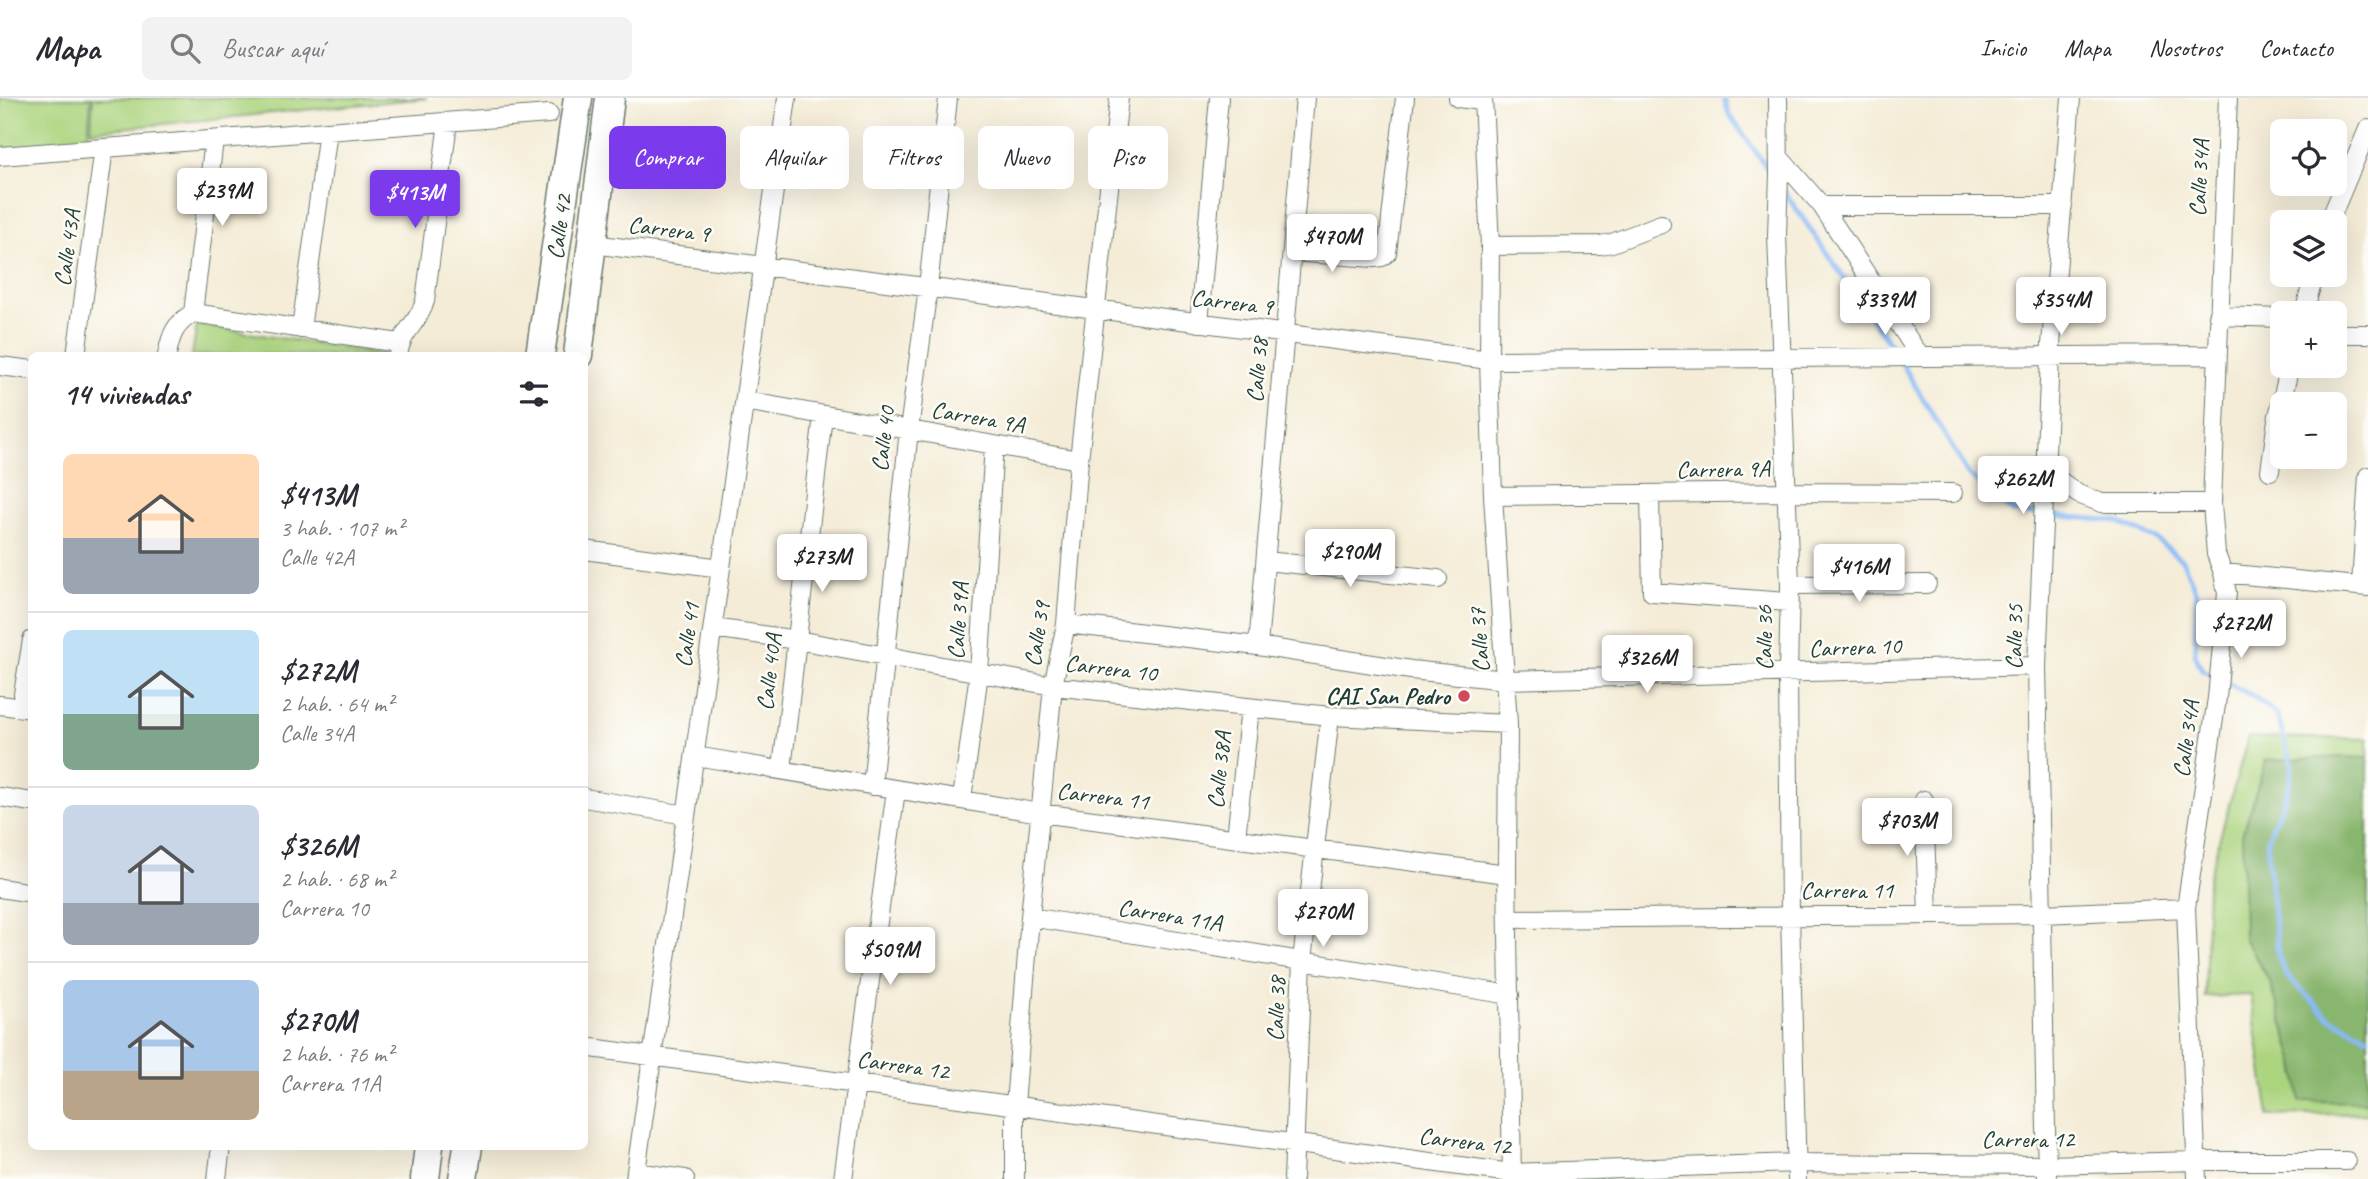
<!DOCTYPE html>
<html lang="es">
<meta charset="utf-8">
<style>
:root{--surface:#fff;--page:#f2f2f3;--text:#2b2b33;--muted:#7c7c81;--line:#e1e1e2;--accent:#7c3aed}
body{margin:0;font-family:Caveat,sans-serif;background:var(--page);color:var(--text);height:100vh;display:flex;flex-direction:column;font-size:26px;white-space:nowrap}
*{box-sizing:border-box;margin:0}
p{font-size:23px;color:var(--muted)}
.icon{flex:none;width:38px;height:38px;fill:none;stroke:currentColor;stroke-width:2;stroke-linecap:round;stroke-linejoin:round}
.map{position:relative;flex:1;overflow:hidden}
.drawer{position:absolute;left:28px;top:254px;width:560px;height:798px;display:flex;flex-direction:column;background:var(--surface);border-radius:10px;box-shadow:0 7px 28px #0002}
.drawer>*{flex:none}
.banner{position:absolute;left:609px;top:28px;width:665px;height:63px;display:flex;gap:14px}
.tools{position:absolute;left:2270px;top:21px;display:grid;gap:14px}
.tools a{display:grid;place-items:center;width:77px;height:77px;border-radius:10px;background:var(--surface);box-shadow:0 7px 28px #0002;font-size:35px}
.price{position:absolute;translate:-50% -60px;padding:0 16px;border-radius:7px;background:#fff;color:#222;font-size:23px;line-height:46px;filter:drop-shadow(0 2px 4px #0008)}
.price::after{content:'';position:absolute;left:50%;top:42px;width:21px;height:16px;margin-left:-10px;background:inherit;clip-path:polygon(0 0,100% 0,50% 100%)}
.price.selected{background:var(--accent);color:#fff}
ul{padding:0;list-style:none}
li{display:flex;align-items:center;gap:21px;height:175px;padding:0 35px}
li+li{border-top:2px solid var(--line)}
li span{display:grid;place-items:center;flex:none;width:196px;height:140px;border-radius:10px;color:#555}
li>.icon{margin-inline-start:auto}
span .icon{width:84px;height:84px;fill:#fffc;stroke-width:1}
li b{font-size:30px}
h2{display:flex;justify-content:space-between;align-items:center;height:84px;padding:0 35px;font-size:30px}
.pill{padding:0 24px;border-radius:10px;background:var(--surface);box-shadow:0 7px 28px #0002;font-size:24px;line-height:63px}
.pill.selected{background:var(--accent);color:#fff}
header{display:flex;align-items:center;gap:42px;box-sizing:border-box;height:98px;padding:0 35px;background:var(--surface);border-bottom:2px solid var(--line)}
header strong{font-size:33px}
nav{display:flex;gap:38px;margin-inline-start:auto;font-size:24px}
.search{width:490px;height:63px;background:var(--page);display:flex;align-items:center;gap:18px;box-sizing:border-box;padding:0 24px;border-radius:10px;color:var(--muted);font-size:26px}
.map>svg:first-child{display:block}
.green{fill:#acd47f;stroke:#66885a;stroke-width:2}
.forest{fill:#89b66e;stroke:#547a51;stroke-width:2}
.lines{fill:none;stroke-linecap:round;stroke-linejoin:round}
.stream{stroke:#88baf5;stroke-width:5}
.street-casing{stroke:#6a7a6d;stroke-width:20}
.primary-casing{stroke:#6a7a6d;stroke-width:31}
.street{stroke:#fff;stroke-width:18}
.primary{stroke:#fff;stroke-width:28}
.poi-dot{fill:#d1495b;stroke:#fdfcf7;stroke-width:2.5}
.labels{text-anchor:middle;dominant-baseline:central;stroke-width:5;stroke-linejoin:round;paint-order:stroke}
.street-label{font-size:24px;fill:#1f3d34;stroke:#fdfcf7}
.poi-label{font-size:24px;font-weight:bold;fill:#1f3d34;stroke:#fdfcf7;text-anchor:end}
</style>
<header>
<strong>Mapa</strong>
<div class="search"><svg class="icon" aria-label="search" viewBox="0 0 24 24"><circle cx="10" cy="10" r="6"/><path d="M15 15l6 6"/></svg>Buscar aquí</div>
<nav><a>Inicio</a><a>Mapa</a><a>Nosotros</a><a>Contacto</a></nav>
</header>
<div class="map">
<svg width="2368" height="1081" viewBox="0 0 2368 1081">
<rect width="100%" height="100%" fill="#fdfcf7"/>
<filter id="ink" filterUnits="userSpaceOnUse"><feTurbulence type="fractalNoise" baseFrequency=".0143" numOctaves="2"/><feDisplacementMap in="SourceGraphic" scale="14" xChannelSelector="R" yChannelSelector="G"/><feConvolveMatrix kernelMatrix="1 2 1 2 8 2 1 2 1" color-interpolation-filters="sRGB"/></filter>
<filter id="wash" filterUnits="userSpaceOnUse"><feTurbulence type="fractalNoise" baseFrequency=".00686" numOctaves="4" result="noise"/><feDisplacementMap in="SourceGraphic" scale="28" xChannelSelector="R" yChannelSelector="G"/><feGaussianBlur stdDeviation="1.57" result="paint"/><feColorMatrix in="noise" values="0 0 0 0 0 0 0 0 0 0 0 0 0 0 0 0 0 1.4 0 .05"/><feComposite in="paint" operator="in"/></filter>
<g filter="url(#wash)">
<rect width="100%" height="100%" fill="#f4ecd7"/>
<path class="green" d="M 0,0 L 91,0 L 87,51 L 0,58 Z
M 93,0 L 427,0 L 91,33 Z
M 197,227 L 389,257 L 192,257 Z
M 2248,639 L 2368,641 L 2368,1015 L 2269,1018 L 2251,897 L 2205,899 L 2208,782 Z"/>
<path class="forest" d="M 2346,659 L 2368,660 L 2368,1004 L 2300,1003 L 2295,965 L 2270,884 L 2244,840 L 2242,737 L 2266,662 Z"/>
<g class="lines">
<path class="stream" d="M 1724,0 L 1729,16 L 1774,80
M 1784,93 L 1896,255
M 1901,264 L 1968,376 L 2013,414 L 2116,423 L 2156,441 L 2183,463 L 2197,497 L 2195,556 L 2202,572 L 2253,598 L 2277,617 L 2292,667 L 2289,689 L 2267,743 L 2278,857 L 2286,877 L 2330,920 L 2368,939"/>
</g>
</g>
<g filter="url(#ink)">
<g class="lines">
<g class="street-casing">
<path id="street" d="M 1458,0 L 1483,3
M 1483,0 L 1490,148 L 1489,262 L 1493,398 L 1508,626 L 1507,776 L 1512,1081
M 1778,0 L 1779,76 L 1777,137 L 1790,487 L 1788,576 L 1790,817 L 1797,1081
M 0,58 L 549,16
M 1779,59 L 1822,108 L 1919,257
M 1822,108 L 2063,108
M 2329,124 L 2368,31
M 593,146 L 1489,262 L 2217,257
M 1490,148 L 1600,147 L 1612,145 L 1661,126
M 1292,154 L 1374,160 L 1382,159 L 1387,155 L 1405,0
M 193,215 L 399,245
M 193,215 L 214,42
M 2304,215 L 2314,177
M 2218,218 L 2282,220
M 1199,225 L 1219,0
M 301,231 L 328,33
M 2334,236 L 2368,236
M 76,257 L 104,50
M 167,257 C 171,236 175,226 193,215
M 398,257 C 401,233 419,225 425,203 L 448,24
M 0,268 L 32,272
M 745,303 L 1079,362
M 2044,371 L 2078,396 L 2102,405 L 2212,405
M 2270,373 L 2277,322 L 2290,268
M 1650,397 L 1652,494 L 1788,504
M 1493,398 L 1786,394 L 1953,395
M 584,452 L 721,470
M 1266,463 L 1438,481
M 2223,475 L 2368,489
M 1790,487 L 1927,486
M 2361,487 L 2368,378
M 1066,526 L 1258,548 L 1411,572 L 1506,582 L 2037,568
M 713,530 L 797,542 L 1053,588 L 1330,618 L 1508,626
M 1258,548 L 1305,0
M 23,596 L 32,542
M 0,607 L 32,611
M 695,658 L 1040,715 L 1507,776
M 782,671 L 823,317
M 872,688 L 909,332 L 928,190 L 948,0
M 0,699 L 32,704
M 584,700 L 686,717
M 962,701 L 979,575 L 994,347
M 1924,702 L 1928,817
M 1236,740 L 1250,610
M 0,790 L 32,795
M 1030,819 L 1510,897
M 1508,821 L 2042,816 L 2186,810
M 584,949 L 1511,1075 L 1797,1065 L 2046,1067 L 2196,1063 L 2347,1063
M 636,1074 L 685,1081
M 217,1081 L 221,1048
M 635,1081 L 787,0
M 843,1081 L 896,692
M 1015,1081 L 1015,1007 L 1030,819 L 1053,588 L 1066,526 L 1079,362 L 1119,0
M 1293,1081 L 1302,863 L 1330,618
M 2047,1081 L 2037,568 L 2050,259 L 2071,0
M 2197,1081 L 2186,810 L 2217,600 L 2227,495 L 2223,475 L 2216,456 L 2212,405 L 2228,0"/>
</g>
<g class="primary-casing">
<path id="primary" d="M 540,257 L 578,0
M 578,257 L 610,0
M 425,1081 L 429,1048
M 463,1081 L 468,1048"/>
</g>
<use href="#street" class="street"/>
<use href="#primary" class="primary"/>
</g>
</g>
<circle class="poi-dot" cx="1464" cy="598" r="7"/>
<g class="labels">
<g class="street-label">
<text transform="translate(2199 80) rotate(-87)">Calle 34A</text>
<text transform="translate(559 129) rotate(-82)">Calle 42</text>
<text transform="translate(669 131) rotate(7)">Carrera 9</text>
<text transform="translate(67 150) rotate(-82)">Calle 43A</text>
<text transform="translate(1232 204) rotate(7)">Carrera 9</text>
<text transform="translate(1257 272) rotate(-85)">Calle 38</text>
<text transform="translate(978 319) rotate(10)">Carrera 9A</text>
<text transform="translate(883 341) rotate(-83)">Calle 40</text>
<text transform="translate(1723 371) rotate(-1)">Carrera 9A</text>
<text transform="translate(958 523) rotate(-86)">Calle 39A</text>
<text transform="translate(1037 536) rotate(-81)">Calle 39</text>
<text transform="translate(687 537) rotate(-82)">Calle 41</text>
<text transform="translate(2014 539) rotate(-89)">Calle 35</text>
<text transform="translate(1764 540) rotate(-90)">Calle 36</text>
<text transform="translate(1479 542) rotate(-94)">Calle 37</text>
<text transform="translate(1855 549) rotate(-2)">Carrera 10</text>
<text transform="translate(1111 570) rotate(7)">Carrera 10</text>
<text transform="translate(769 574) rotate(-83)">Calle 40A</text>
<text transform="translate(2186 641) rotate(-82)">Calle 34A</text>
<text transform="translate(1219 672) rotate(-84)">Calle 38A</text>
<text transform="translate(1103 698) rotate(7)">Carrera 11</text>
<text x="1847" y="792">Carrera 11</text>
<text transform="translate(1170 817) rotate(9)">Carrera 11A</text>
<text transform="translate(1276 911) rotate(-88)">Calle 38</text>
<text transform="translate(903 967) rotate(8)">Carrera 12</text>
<text x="2028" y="1041">Carrera 12</text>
<text transform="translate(1465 1043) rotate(7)">Carrera 12</text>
</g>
<g class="poi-label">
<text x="1450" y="598">CAI San Pedro</text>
</g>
</g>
</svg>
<div class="tools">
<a><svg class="icon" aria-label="locate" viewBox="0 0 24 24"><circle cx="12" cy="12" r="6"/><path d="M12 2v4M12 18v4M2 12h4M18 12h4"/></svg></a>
<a><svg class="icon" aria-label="layers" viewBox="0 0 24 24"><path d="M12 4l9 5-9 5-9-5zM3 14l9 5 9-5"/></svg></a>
<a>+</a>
<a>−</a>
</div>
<b class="price" style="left:222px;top:130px">$239M</b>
<b class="price selected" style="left:415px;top:132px">$413M</b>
<b class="price" style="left:1332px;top:176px">$470M</b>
<b class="price" style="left:1885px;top:239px">$339M</b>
<b class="price" style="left:2061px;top:239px">$354M</b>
<b class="price" style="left:2023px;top:418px">$262M</b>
<b class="price" style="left:1350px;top:491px">$290M</b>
<b class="price" style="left:822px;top:496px">$273M</b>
<b class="price" style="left:1859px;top:506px">$416M</b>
<b class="price" style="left:2241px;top:562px">$272M</b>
<b class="price" style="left:1647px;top:597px">$326M</b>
<b class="price" style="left:1907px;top:760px">$703M</b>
<b class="price" style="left:1323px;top:851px">$270M</b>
<b class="price" style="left:890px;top:889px">$509M</b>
<div class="banner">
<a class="pill selected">Comprar</a>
<a class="pill">Alquilar</a>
<a class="pill">Filtros</a>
<a class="pill">Nuevo</a>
<a class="pill">Piso</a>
</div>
<section class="drawer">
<h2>14 viviendas<svg class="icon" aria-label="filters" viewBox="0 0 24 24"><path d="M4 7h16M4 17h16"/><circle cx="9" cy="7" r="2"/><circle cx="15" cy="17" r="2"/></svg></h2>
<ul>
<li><span style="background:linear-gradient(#ffd9b3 60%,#9aa5b1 0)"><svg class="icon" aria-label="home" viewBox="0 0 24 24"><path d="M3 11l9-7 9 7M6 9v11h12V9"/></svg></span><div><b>$413M</b><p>3 hab. · 107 m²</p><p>Calle 42A</p></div></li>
<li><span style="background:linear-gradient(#bfe0f5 60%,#7fa58c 0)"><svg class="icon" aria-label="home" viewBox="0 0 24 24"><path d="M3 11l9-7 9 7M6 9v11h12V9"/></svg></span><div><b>$272M</b><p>2 hab. · 64 m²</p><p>Calle 34A</p></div></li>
<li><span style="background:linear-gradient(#c9d6e8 70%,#9aa5b1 0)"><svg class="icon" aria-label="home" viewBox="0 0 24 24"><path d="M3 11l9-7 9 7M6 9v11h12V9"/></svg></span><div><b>$326M</b><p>2 hab. · 68 m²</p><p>Carrera 10</p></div></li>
<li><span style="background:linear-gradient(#a9c7e8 65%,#b9a48a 0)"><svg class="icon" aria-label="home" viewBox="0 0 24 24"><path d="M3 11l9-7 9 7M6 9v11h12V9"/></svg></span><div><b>$270M</b><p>2 hab. · 76 m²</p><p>Carrera 11A</p></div></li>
</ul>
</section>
</div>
